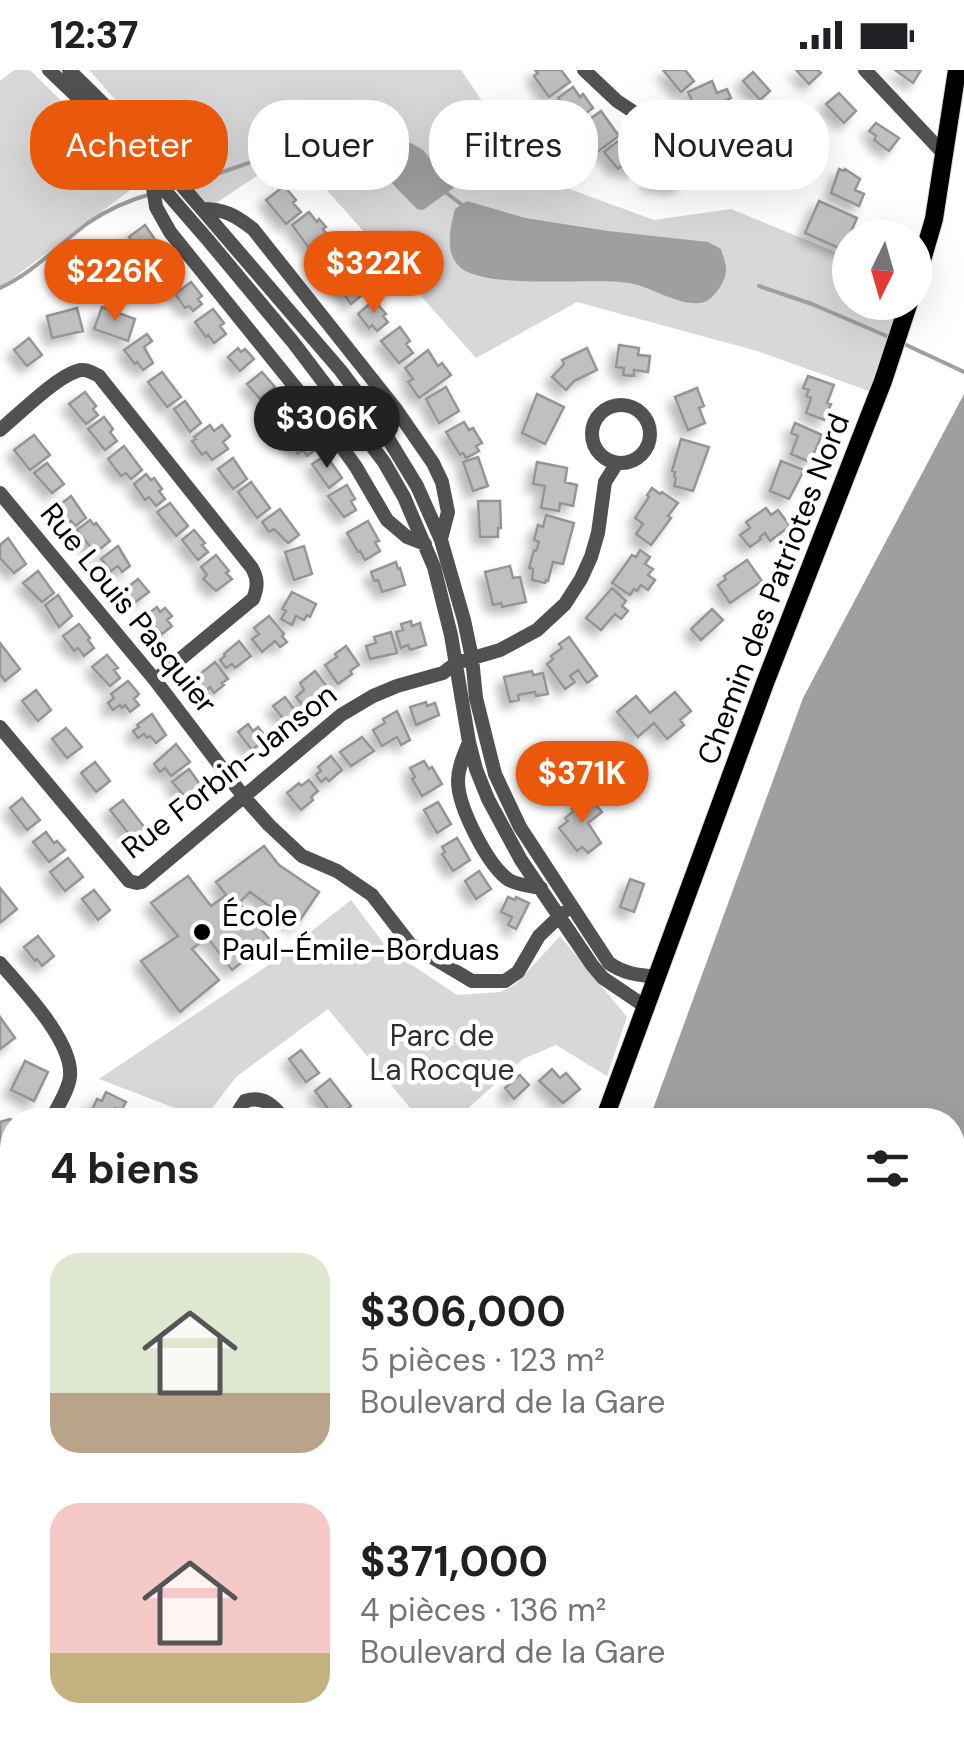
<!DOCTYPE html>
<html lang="fr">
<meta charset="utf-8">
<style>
:root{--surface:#fff;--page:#f6f6f6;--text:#202124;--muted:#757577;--accent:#ea580c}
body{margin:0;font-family:"DM Sans",sans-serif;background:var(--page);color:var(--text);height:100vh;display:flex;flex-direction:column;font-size:38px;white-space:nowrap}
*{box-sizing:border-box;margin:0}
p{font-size:32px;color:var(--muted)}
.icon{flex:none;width:55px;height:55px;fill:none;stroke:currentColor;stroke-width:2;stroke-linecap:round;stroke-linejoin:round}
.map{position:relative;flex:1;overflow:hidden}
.drawer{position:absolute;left:0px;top:1038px;width:965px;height:642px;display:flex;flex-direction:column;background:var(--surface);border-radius:40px 40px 0 0;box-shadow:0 10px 40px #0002}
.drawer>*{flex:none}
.top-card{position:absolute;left:30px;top:30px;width:905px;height:90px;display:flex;gap:20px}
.needle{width:65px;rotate:185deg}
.buttons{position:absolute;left:832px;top:150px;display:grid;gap:20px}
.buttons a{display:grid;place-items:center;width:100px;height:100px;border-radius:50%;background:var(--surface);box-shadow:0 10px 40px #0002;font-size:50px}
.price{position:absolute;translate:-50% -85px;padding:0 22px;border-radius:35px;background:var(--accent);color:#fff;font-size:32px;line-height:65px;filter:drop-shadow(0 2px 5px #0008)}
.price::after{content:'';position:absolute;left:50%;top:60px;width:30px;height:22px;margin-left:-15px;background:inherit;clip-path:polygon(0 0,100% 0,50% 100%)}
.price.selected{background:#222;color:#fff}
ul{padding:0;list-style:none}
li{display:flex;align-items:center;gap:30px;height:250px;padding:0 50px}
li span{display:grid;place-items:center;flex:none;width:280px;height:200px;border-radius:30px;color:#555}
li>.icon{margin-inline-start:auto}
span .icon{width:120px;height:120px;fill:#fffc;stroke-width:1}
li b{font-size:42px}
h2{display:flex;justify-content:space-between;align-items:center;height:120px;padding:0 50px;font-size:42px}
.chip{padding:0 35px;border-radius:40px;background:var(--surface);box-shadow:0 10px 40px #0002;font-size:35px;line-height:90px}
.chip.selected{background:var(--accent);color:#fff}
.status{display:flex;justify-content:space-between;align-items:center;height:70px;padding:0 50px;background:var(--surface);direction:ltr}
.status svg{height:28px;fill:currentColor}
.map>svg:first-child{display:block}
.green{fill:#d8d8d8}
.water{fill:#9f9f9f}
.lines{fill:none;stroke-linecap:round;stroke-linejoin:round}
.stream{stroke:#9f9f9f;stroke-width:4}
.building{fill:#c0c0c0;stroke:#959595;stroke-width:2.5;filter:url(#shadow)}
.major-casing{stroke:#dbdbdb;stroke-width:20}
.minor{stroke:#515151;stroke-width:14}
.major{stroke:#000;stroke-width:18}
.poi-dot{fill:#000;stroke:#fff;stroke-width:4}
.labels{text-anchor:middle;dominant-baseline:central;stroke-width:9;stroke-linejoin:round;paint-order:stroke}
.street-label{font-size:30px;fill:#000;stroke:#fff}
.poi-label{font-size:30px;fill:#000;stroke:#fff;text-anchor:start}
.park-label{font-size:30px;fill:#2f2f2f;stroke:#fff}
</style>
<div class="status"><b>12:37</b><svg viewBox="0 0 49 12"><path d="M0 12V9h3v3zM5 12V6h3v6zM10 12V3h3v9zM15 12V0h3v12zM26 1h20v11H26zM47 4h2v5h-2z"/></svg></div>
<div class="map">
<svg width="964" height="1678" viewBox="0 0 964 1678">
<defs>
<filter id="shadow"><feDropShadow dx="-7" dy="7" stdDeviation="5" flood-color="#0004"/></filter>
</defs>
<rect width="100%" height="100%" fill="#fff"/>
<path class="green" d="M 14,0 L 30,0 L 123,92 L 133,105 L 133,118 L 0,218 L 0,11 Z
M 89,0 L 461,0 L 526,96 L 564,117 L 654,150 L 731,139 L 850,188 L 850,232 L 902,233 L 872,322 L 757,281 L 577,232 L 476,288 L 293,82 L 210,137 Z
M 351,830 L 388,879 L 457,925 L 500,922 L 516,914 L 560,866 L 627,947 L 607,1006 L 556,975 L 523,989 L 455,1050 L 420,1050 L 328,939 L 236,1007 L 204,1049 L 99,1009 L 270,894 Z"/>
<path class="water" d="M 411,73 L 423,80 L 455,117 L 423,140 L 417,139 C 405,125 368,98 388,81 C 395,74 402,74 411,73 Z
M 467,131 L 525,148 L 608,161 L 708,172 L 721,179 C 723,186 727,195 726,202 C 725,212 714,229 704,232 C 684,239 650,216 629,213 C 590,207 489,220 461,198 C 444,184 450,158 455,139 Z
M 964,324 L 964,1678 L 444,1678 L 446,1668 L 952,1668 L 952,1050 L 649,1050 L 803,628 Z"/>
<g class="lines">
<path class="stream" d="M 185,115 L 263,88 L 288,68 L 393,75 L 397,79
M 445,122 L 465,137
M 759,216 L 812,234 L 889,267
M 0,218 C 33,203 58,175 88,153 C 107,140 129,130 151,124
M 902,273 L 964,302"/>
</g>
<path class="building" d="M 535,0 L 561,0 L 570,12 L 549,27 L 534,6 L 538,3 Z
M 663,0 L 685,0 L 694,11 L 681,22 Z
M 796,0 L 818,0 L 821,3 L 809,14 Z
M 895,0 L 921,0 L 913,13 Z
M 753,2 L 770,21 L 760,30 L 743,11 Z
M 712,11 L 717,23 L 727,19 L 731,28 L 722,32 L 725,39 L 701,50 L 688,22 Z
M 573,17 L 580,27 L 583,24 L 593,38 L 575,51 L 558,28 Z
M 839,23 L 856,41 L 844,53 L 826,34 Z
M 601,41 L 619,66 L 597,82 L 591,75 L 587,78 L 577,64 L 581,61 L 579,57 Z
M 876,53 L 899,68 L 889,81 L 874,70 L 876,66 L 869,61 Z
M 712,59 L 729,72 L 712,95 L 695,82 Z
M 623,67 L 637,84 L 634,86 L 641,94 L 631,102 L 624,94 L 618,99 L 604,82 Z
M 658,92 L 680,94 L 679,104 L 684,105 L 684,112 L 679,112 L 678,116 L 649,113 L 650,99 L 657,100 Z
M 839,99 L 844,101 L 845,99 L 860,109 L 855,120 L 864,124 L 859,136 L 831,123 Z
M 284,116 L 296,130 L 293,133 L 301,142 L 286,154 L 266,130 Z
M 819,131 L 857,148 L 851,162 L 864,168 L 850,168 L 850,183 L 805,163 Z
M 309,142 L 317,152 L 319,149 L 326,157 L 323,159 L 327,164 L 309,178 L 292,155 Z
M 145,155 L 156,171 L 153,173 L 157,178 L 148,184 L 145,179 L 141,182 L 129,167 Z
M 326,174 L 331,180 L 335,177 L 340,183 L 337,186 L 339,190 L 336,193 L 343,201 L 334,208 L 328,200 L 324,203 L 310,187 Z
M 169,184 L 180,199 L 177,201 L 181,207 L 173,213 L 169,207 L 166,209 L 155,195 Z
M 348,201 L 360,215 L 356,218 L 362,225 L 351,234 L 335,212 Z
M 191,212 L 202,226 L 198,229 L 202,234 L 193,241 L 189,236 L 185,238 L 175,224 Z
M 374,230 L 386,244 L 383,246 L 388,252 L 377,261 L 372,255 L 369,258 L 358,244 Z
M 102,237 L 135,249 L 128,271 L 94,259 Z
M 77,238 L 83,261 L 52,268 L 47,246 Z
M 213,239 L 224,253 L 220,256 L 226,264 L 214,273 L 208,265 L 206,267 L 195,252 Z
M 400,257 L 410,271 L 406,274 L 413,283 L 399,293 L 381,271 Z
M 147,264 L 152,271 L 144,277 L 153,293 L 143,300 L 137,292 L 135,294 L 124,280 Z
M 29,268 L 42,285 L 27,296 L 14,280 Z
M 619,275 L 639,278 L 638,285 L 650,286 L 648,302 L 634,300 L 634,306 L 623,305 L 624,298 L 616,297 Z
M 238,278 L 241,282 L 245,279 L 254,289 L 240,301 L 228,287 Z
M 587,278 L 597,300 L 574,311 L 566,320 L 552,307 L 564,294 L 562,290 Z
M 428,280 L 438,296 L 442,293 L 451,305 L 419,328 L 408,312 L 413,309 L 405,298 Z
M 162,302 L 181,327 L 167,337 L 148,312 Z
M 262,302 L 275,317 L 260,329 L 247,314 Z
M 808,306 L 834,315 L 827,333 L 831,334 L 824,350 L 806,343 L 811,328 L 806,326 L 809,320 L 803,318 Z
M 446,317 L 459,341 L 439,353 L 426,329 Z
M 697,318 L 704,336 L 699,338 L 705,353 L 688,360 L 675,327 Z
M 85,322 L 96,336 L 93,339 L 98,345 L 86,354 L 69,334 Z
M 279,323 L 297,346 L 286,356 L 266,335 Z
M 537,324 L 564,337 L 545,374 L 522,363 Z
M 185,331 L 201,353 L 190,362 L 174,339 Z
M 104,347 L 113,359 L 110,362 L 117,371 L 105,380 L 88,359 Z
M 303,350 L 321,376 L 307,386 L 303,380 L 298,384 L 284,364 Z
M 464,352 L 469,360 L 473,358 L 482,373 L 476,376 L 479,381 L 466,388 L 463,383 L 460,385 L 446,362 Z
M 795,353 L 822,365 L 810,392 L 791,384 L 798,366 L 791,363 Z
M 210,355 L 214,361 L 222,355 L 230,366 L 223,372 L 228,379 L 212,390 L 206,382 L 202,385 L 192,371 L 196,369 L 194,367 Z
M 34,365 L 50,385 L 30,400 L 14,380 Z
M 681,369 L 709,377 L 693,421 L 674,416 L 676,408 L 674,407 L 675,402 L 672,401 Z
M 124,376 L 142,400 L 131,409 L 126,403 L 121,406 L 108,389 Z
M 326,385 L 342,408 L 329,418 L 312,394 Z
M 478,387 L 488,416 L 473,421 L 463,392 Z
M 233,388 L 247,409 L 233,419 L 218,399 Z
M 781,391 L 804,400 L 789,429 L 770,421 Z
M 537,392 L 567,398 L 565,412 L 577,415 L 573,436 L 560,433 L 559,441 L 541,438 L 545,416 L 533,414 Z
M 47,393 L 64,414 L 52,423 L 34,403 Z
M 146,404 L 151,410 L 154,408 L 162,419 L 159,421 L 165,429 L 156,436 L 149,427 L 145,430 L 134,414 Z
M 251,412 L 270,438 L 257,448 L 238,422 Z
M 347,415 L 355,429 L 351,431 L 356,440 L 344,447 L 328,426 Z
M 652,418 L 660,424 L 662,422 L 678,433 L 668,446 L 671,448 L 651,475 L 636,464 L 643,454 L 635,448 L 649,427 L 647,425 Z
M 71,426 L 86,448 L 75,456 L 71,451 L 68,452 L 57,437 Z
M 478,431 L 500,431 L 501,458 L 498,458 L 498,467 L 480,467 Z
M 170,433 L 188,456 L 176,466 L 157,442 Z
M 766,438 L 771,445 L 778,440 L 790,456 L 770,471 L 765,463 L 760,467 L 761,469 L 750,477 L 740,465 L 750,458 L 746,452 Z
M 280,439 L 299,465 L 288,473 L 274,459 L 269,462 L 262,452 Z
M 546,445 L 574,453 L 563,494 L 553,492 L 548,511 L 546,510 L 545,513 L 532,510 L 533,499 L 529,498 L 534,480 L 536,481 L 539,472 L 534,470 L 538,455 L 543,457 Z
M 90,450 L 94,455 L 96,453 L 110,471 L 95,483 L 77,460 Z
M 368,451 L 379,471 L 375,472 L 380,481 L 365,490 L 360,481 L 358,482 L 347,463 Z
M 194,460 L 205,473 L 202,475 L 208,482 L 198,490 L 182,470 Z
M 8,468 L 26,494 L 14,503 L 0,488 L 0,475 Z
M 118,476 L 130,496 L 122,502 L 118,496 L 111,501 L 101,489 Z
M 304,476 L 312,504 L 294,510 L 285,482 Z
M 640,480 L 650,487 L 645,494 L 653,499 L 648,505 L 655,510 L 648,520 L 641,515 L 637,521 L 634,519 L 630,525 L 612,513 L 632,485 L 636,487 Z
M 216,485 L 229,501 L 226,503 L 232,509 L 216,521 L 203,509 L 207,505 L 201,497 Z
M 747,490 L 762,511 L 730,533 L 718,515 L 726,509 L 724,506 Z
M 396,492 L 398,499 L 400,498 L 405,515 L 382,522 L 378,510 L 374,511 L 371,502 Z
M 510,496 L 513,508 L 520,507 L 526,532 L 502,537 L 501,533 L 493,535 L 485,502 Z
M 38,501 L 54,523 L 42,532 L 23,513 Z
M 138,509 L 149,522 L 134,533 L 124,520 Z
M 612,518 L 626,531 L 622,536 L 628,541 L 621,549 L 615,544 L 601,560 L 586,548 Z
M 292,522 L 316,534 L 310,547 L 307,545 L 304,550 L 296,546 L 292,555 L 281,549 L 286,541 L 282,539 Z
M 58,525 L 72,546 L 59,557 L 45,535 Z
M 157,537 L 160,542 L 165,538 L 172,546 L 167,550 L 172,556 L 162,564 L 145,546 Z
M 712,539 L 723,550 L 701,570 L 691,559 Z
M 269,546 L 284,564 L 282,566 L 287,572 L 280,577 L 275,571 L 262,582 L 252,569 L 259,564 L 254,558 Z
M 411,551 L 412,556 L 420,553 L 426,575 L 410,580 L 408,575 L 401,578 L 396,562 L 403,560 L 401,554 Z
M 79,554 L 90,568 L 88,570 L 94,578 L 84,586 L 78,578 L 74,581 L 63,566 Z
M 391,562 L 397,583 L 370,589 L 366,576 L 376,573 L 374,567 Z
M 569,567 L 597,606 L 587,613 L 578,600 L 570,606 L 575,612 L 565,619 L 547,594 L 553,589 L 551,586 L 562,578 L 559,574 Z
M 239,571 L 251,586 L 235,598 L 232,594 L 226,598 L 220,590 L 225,586 L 224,584 Z
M 0,573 L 20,599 L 5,611 L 0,604 Z
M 346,576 L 359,595 L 350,601 L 352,604 L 338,614 L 325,595 L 337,587 L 335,584 Z
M 107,585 L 118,598 L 114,600 L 120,608 L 110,616 L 92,597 Z
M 215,592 L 228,609 L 222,613 L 224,615 L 214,623 L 210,617 L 205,622 L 194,609 Z
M 315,601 L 328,618 L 306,639 L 296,627 L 304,620 L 300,613 Z
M 532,601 L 533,605 L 543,603 L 548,624 L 536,626 L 535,622 L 518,625 L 519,630 L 510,632 L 504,607 Z
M 128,611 L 139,624 L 134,629 L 139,635 L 130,642 L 125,635 L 122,638 L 120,635 L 113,640 L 108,633 L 114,628 L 111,624 Z
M 36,620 L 51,640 L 38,651 L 22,631 Z
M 675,622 L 691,641 L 680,650 L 684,655 L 667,669 L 654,653 L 638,667 L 617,642 L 636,626 L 650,643 Z
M 285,627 L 297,643 L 286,652 L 273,636 Z
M 426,632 L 427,636 L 435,633 L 439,645 L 416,655 L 410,637 Z
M 397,641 L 410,670 L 401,675 L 397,667 L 382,676 L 373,660 L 385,653 L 383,649 Z
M 152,644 L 166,665 L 156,673 L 150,666 L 147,668 L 144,664 L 138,668 L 133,661 L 139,657 L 137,655 Z
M 248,654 L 253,661 L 258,657 L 267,668 L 252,680 L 238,662 Z
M 66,658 L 82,677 L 67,688 L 52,669 Z
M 362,667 L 374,681 L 351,696 L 340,682 Z
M 176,674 L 190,692 L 171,706 L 165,698 L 160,702 L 154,694 Z
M 331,686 L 342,700 L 329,711 L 326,708 L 321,712 L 316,705 L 321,701 L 318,697 Z
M 424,691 L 429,699 L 432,697 L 442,714 L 422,726 L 412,709 L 415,707 L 410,698 Z
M 95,692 L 110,711 L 96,722 L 81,703 Z
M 189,699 L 204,720 L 189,731 L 172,712 Z
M 309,710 L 318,721 L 311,727 L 313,730 L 301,740 L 287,723 L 299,713 L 301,716 Z
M 589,726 L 602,742 L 588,753 L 601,773 L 588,783 L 582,777 L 577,781 L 559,758 L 568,751 L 565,748 L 574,741 L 572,739 Z
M 22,728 L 40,750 L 27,760 L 10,738 Z
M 123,730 L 145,758 L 132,768 L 110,740 Z
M 438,732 L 451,754 L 437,763 L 424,740 Z
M 46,762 L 54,773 L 57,771 L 65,780 L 49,792 L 33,772 Z
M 457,768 L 470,790 L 453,801 L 442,784 L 445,782 L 442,777 Z
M 264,776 L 279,795 L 319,822 L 296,856 L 250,822 L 239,833 L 270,870 L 232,900 L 207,867 L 192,879 L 219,910 L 180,942 L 141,891 L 178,866 L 151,833 L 188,806 L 211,836 L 226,825 L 216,812 Z
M 68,788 L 83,807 L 65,821 L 50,802 Z
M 479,801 L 491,819 L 476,829 L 465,811 Z
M 630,809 L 644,814 L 634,842 L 620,837 Z
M 0,818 L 17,839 L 1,852 L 0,850 Z
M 94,820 L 110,840 L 98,850 L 82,829 Z
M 508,827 L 515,830 L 516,827 L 529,833 L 516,859 L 508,855 L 512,847 L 501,842 Z
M 38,866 L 54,886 L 42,896 L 37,889 L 35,891 L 24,877 Z
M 0,947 L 15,968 L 0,979 Z
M 301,980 L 319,1003 L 306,1012 L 289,989 Z
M 25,991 L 48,1002 L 34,1031 L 11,1020 Z
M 552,999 L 560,1008 L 566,1003 L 580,1019 L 563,1033 L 539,1011 Z
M 520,1005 L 529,1015 L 514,1029 L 505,1018 Z
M 330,1009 L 351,1036 L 335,1048 L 315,1021 Z
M 106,1022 L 126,1032 L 121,1041 L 115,1038 L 109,1050 L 91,1042 L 97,1029 L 102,1031 Z
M 10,1049 L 12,1050 L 12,1071 L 0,1075 L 0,1052 Z
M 1,1231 L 12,1237 L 12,1266 L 0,1260 Z
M 0,1406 L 12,1412 L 12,1439 L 0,1433 Z
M 0,1546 L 12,1552 L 12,1569 L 0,1564 Z
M 141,1668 L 177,1668 L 177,1678 L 142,1678 Z
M 191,1668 L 228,1668 L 230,1678 L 193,1678 Z
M 75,1669 L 75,1668 L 122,1668 L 117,1678 L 91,1678 L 92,1676 Z"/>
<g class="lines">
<g class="major-casing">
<path id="major" d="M 915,214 L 934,149 L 957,0
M 604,1050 L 765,613 L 883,311 L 909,232
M 399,1678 L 401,1668"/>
</g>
<path class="minor" d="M 49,0 L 114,62 L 208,170 L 293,272 L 384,392 L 404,427 L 434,497 L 451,565 L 469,672 L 476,699 L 488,729 L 521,790 L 592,895 L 603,908 L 646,937
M 69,0 L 158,88 L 341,301 L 373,344 L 417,416 L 441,470 L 464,550 L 472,588 L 476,628 L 495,704 L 520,757 L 609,893 C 624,904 639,905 657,907
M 584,0 L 617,31 L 649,52
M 865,0 L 944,84
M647 60a15 15 0 1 1 30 0a15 15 0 1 1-30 0Z
M 151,105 L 156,137 L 170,162 L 329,359 L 356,397 L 387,450 L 407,467 L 425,474
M 202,139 C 224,139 235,145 253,159 L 395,338 L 433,393 L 442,412 L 448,442 L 441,469
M592 364a29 29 0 1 1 58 0a29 29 0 1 1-58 0Z
M 0,360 C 19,344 55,308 77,301 C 85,298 91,302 99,306 L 252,498 C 258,509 258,517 253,529 L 155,610
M 0,423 L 155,610 L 244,727 L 269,755 L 302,786 L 337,801 L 372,825 L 410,874 L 472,911 L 505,911 L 518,902 L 539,866 L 563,843
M 0,657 L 129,811 L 137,813 L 142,812 L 341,645 L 373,626 L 397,616 L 443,603 L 456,593 L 500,580 L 537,560 L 565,534 L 581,509 L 591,487 L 598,463 L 605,412 L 617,393
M 469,672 C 464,685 458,697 458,711 C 458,737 488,796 509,810 C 518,815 530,816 541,818
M 0,893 C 22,919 73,971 70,1006 C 69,1020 57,1037 51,1050
M 233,1050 L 245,1031 C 264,1025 274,1036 285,1050
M 0,1100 L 12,1106
M 0,1162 L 12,1134
M 0,1498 L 12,1483
M 0,1640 L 12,1628
M 0,1648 L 12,1664"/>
<use href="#major" class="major"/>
</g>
<circle class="poi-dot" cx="202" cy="862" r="10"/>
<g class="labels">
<g class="street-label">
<text transform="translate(773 519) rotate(-69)">Chemin des Patriotes Nord</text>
<text transform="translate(129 538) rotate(51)">Rue Louis Pasquier</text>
<text transform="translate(229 701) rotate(-38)">Rue Forbin-Janson</text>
</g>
<g class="poi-label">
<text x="222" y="845">École<tspan x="222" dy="34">Paul-Émile-Borduas</tspan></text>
</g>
<g class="park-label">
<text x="442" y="965">Parc de<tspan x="442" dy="34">La Rocque</tspan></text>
</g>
</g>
</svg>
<div class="buttons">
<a><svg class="needle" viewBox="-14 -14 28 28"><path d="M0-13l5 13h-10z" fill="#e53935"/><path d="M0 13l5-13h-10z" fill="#757577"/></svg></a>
</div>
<b class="price" style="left:374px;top:246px">$322K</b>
<b class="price" style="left:115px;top:254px">$226K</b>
<b class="price selected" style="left:327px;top:401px">$306K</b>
<b class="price" style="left:582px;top:756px">$371K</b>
<div class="top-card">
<a class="chip selected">Acheter</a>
<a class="chip">Louer</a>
<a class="chip">Filtres</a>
<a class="chip">Nouveau</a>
</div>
<section class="drawer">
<h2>4 biens<svg class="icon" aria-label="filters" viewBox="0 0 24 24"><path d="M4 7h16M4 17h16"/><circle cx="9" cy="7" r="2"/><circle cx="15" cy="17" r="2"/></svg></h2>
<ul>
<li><span style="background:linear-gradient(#dfe7d0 70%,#b9a48a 0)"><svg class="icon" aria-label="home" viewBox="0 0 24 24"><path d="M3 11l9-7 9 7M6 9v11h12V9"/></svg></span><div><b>$306,000</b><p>5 pièces · 123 m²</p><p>Boulevard de la Gare</p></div></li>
<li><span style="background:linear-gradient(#f6c9c9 75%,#c2b280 0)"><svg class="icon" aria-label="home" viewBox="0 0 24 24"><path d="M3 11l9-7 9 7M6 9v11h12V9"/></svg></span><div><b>$371,000</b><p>4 pièces · 136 m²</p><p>Boulevard de la Gare</p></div></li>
</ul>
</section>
</div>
